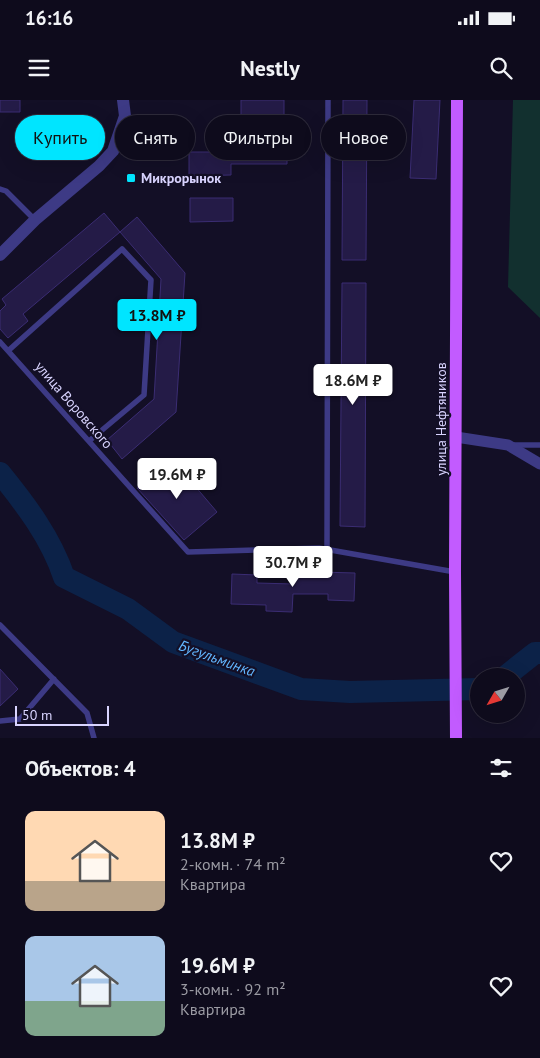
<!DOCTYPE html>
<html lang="ru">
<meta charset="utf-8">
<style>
:root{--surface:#0e0b1c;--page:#171425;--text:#f1f3f6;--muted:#9b9ba3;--line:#2e2b3b;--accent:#00e5ff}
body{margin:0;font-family:"PT Sans",sans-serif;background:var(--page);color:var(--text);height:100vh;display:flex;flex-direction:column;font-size:19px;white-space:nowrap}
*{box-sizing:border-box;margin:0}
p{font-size:16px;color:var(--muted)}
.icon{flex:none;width:28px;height:28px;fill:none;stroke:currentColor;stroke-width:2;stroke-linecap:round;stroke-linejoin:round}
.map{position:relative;height:638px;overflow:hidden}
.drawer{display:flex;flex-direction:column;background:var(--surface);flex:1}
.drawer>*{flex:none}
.guide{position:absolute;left:15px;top:15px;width:510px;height:45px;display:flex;gap:10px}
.needle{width:32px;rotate:231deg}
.tools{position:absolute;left:470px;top:568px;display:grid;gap:10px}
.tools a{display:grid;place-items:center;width:55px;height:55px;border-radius:50%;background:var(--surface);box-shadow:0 5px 20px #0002,0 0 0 1px var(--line);font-size:25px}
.scale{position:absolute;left:15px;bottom:12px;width:94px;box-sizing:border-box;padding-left:5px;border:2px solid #d9d4ff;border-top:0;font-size:14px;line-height:18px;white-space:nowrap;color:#d9d4ff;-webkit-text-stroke:4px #130f26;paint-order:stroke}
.price{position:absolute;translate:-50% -42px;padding:0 11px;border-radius:5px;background:#fff;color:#222;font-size:16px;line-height:32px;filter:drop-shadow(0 1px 2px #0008)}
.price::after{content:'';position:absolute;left:50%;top:30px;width:15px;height:11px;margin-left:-8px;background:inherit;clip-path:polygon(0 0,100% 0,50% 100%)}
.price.active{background:var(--accent);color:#111}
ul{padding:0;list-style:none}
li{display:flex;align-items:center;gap:15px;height:125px;padding:0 25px}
li span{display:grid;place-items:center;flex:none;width:140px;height:100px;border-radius:10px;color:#555}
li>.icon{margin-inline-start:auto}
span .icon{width:60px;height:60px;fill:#fffc;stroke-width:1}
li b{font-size:21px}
h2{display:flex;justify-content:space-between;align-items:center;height:60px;padding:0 25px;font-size:21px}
.pill{padding:0 18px;border-radius:22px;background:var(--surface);box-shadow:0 5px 20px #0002,0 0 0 1px var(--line);font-size:18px;line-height:45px}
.pill.active{background:var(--accent);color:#111}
.status{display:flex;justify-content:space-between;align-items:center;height:35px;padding:0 25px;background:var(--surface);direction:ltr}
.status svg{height:14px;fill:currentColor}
header{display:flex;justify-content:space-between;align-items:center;height:65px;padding:0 25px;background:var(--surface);font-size:22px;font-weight:800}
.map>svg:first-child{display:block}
.green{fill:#12302f}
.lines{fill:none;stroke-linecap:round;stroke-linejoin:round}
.river{stroke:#0c2248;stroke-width:22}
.building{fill:#241b47;stroke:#3b2d73}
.service{stroke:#3d3a85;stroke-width:5.5}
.minor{stroke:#3d3a85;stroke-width:11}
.tertiary{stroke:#3d3a85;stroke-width:12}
.primary{stroke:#c25bff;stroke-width:12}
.poi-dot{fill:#00e5ff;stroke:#130f26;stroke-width:2}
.labels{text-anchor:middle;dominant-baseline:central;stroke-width:4.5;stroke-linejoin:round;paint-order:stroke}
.poi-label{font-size:14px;font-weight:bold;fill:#d9d4ff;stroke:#130f26;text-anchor:start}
.street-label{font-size:14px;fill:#d9d4ff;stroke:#130f26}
.water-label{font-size:15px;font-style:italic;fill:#62b6ff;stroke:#130f26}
</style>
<div class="status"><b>16:16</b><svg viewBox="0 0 49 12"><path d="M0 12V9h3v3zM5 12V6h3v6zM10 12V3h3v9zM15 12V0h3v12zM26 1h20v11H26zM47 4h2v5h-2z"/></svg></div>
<header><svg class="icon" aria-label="menu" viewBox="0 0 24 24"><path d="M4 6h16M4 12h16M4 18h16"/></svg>Nestly<svg class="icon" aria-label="search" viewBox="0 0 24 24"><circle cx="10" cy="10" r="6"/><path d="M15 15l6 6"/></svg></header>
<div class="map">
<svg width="540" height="638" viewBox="0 0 540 638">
<rect width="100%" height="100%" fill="#130f26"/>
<path class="green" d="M 513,0 L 540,0 L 540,218 L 508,187 Z"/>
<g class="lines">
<path class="river" d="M 0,373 C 26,405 51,438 64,477 L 128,509 L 173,542 L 301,589 L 350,592 L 479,589
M 506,576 L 535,553 L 540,553"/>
</g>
<path class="building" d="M 0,0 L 20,0 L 20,12 L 0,12 Z
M 241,0 L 284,0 L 284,19 L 241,19 Z
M 343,0 L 367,0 L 366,160 L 342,160 Z
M 414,0 L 440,0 L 436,79 L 410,78 Z
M 210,41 L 287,41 L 287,64 L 231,64 L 231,75 L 189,76 L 189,52 L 210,52 Z
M 190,98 L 233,98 L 233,121 L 190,122 Z
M 104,113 L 120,132 L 23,214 L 28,221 L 8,238 L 0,229 L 0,211 L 6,205 L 2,199 Z
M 137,117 L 185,173 L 176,312 L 122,359 L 107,340 L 154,299 L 161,179 L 120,132 Z
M 342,183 L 366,183 L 365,427 L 340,426 Z
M 172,359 L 217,412 L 184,440 L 137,388 Z
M 294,463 L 319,464 L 319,472 L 355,473 L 354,501 L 328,500 L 328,494 L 293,494 L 292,512 L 266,511 L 266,505 L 231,504 L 232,474 L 257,475 L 257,483 L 293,484 Z
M 0,569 L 18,589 L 0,606 Z"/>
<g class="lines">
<path class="service" d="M 0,89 L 6,91 L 35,120
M 0,242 L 188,452 L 319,448 L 455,472
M 9,250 L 122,149 L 151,180 L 144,295 L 89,341
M 513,345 L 540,345
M 327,449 L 328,0
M 0,525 L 87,613 L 94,638
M 0,621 L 20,619 L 54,579"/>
<path class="minor" d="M 456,337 L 508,345 L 540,364"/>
<path class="tertiary" d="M 0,155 L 35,120 L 99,66 L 113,51 L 125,16 L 123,0"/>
<path class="primary" d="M 456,638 L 455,472 L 457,0"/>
</g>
<rect class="poi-dot" x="126" y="73" width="10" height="10" rx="2.5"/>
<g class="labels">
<g class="poi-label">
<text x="141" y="78">Микрорынок</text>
</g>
<g class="street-label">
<text transform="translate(74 305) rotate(49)">улица Воровского</text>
<text transform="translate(441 319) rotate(-90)">улица Нефтяников</text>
</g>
<g class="water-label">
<text transform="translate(217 558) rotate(20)">Бугульминка</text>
</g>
</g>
</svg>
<div class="tools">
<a><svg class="needle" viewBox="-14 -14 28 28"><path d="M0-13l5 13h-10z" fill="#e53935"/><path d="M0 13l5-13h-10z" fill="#9b9ba3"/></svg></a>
</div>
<div class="scale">50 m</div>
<b class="price active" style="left:157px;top:241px">13.8M ₽</b>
<b class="price" style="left:353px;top:306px">18.6M ₽</b>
<b class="price" style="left:177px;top:400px">19.6M ₽</b>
<b class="price" style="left:293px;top:488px">30.7M ₽</b>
<div class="guide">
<a class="pill active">Купить</a>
<a class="pill">Снять</a>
<a class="pill">Фильтры</a>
<a class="pill">Новое</a>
</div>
</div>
<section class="drawer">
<h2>Объектов: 4<svg class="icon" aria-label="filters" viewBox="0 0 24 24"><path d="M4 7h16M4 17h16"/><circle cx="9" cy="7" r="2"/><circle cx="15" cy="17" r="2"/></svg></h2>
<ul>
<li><span style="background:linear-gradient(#ffd9b3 70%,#b9a48a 0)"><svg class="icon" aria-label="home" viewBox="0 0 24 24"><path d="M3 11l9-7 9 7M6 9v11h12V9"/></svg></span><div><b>13.8M ₽</b><p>2-комн. · 74 m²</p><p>Квартира</p></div><svg class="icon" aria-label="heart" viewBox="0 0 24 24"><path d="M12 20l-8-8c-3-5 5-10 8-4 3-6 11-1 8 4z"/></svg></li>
<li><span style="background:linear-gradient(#a9c7e8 65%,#7fa58c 0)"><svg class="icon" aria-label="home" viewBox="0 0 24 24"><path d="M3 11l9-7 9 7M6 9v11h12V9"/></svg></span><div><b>19.6M ₽</b><p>3-комн. · 92 m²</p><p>Квартира</p></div><svg class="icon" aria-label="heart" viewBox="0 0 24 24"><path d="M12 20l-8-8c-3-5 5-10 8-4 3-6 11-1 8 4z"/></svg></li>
</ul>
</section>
